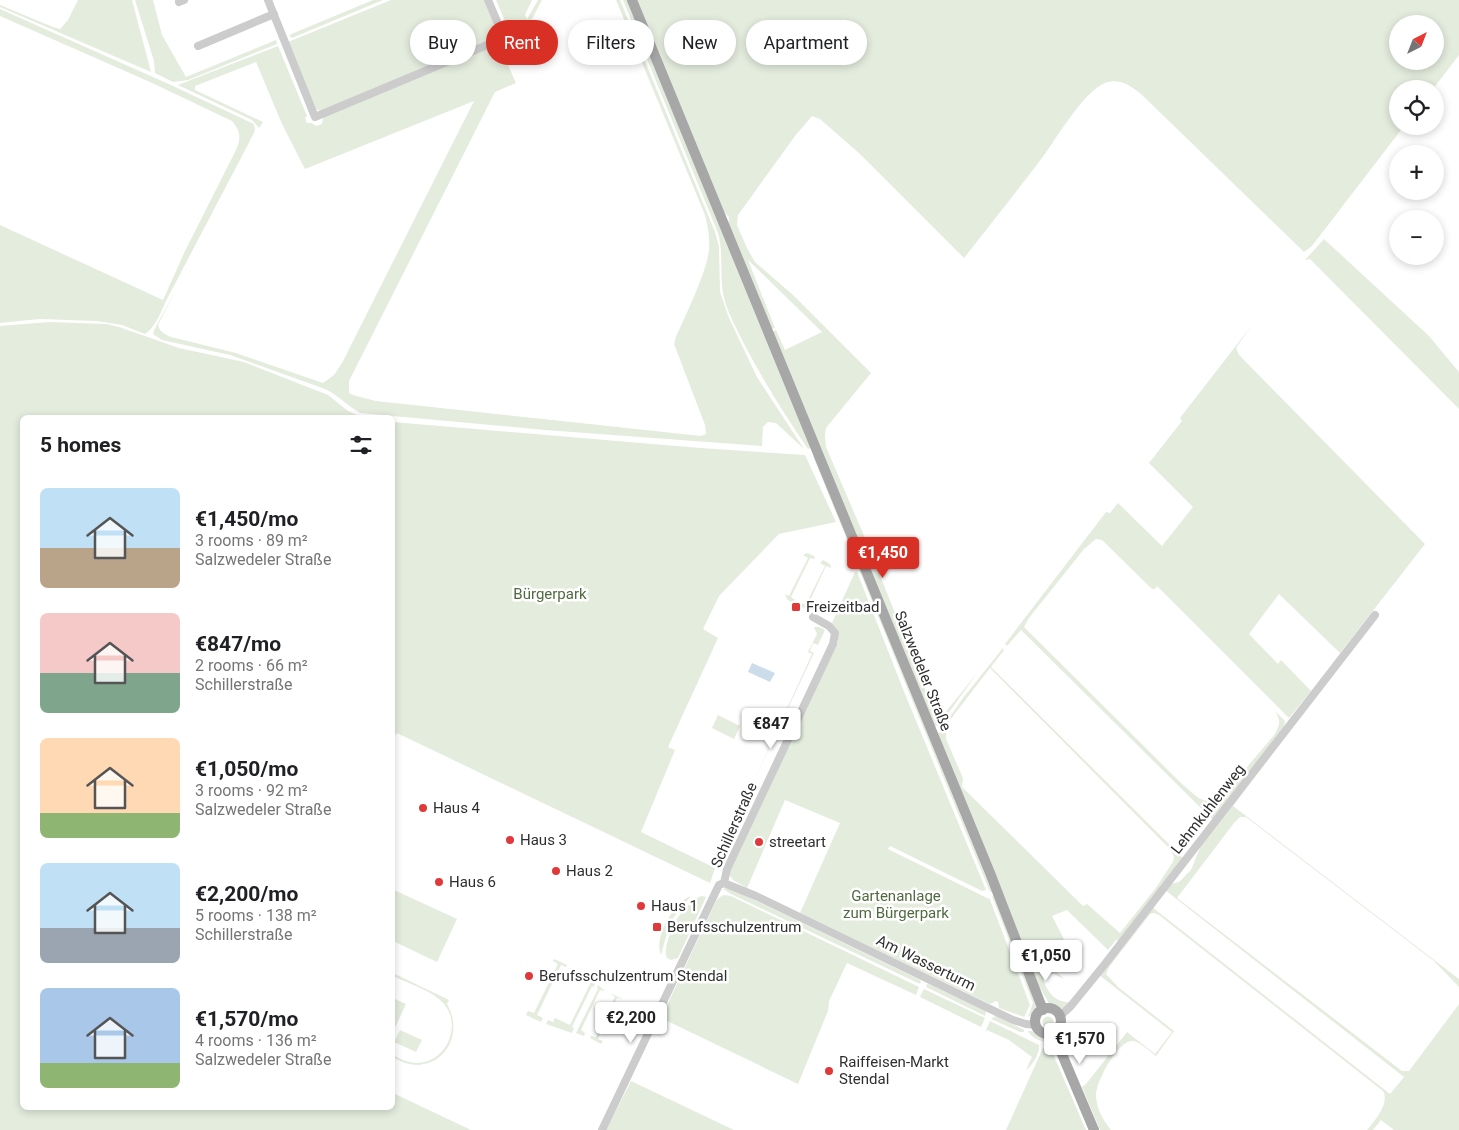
<!DOCTYPE html>
<meta charset="utf-8">
<style>
:root{--surface:#fff;--page:#f2f2f2;--text:#202124;--muted:#757577;--accent:#d93025}
body{margin:0;font-family:Roboto,sans-serif;background:var(--page);color:var(--text);height:100vh;display:flex;flex-direction:column;font-size:19px;white-space:nowrap}
*{box-sizing:border-box;margin:0}
p{font-size:16px;color:var(--muted)}
.icon{flex:none;width:28px;height:28px;fill:none;stroke:currentColor;stroke-width:2;stroke-linecap:round;stroke-linejoin:round}
.map{position:relative;flex:1;overflow:hidden}
.sheet{position:absolute;left:20px;top:415px;width:375px;height:695px;display:flex;flex-direction:column;background:var(--surface);border-radius:8px;box-shadow:0 2px 8px #0003}
.sheet>*{flex:none}
.hud{position:absolute;left:410px;top:20px;width:475px;height:45px;display:flex;gap:10px}
.needle{width:32px;rotate:42deg}
.controls{position:absolute;left:1389px;top:15px;display:grid;gap:10px}
.controls a{display:grid;place-items:center;width:55px;height:55px;border-radius:50%;background:var(--surface);box-shadow:0 2px 8px #0003;font-size:25px}
.price{position:absolute;translate:-50% -42px;padding:0 11px;border-radius:5px;background:#fff;color:#222;font-size:16px;line-height:32px;filter:drop-shadow(0 1px 2px #0008)}
.price::after{content:'';position:absolute;left:50%;top:30px;width:15px;height:11px;margin-left:-8px;background:inherit;clip-path:polygon(0 0,100% 0,50% 100%)}
.price.on{background:var(--accent);color:#fff}
ul{padding:0;list-style:none}
li{display:flex;align-items:center;gap:15px;height:125px;padding:0 20px}
li span{display:grid;place-items:center;flex:none;width:140px;height:100px;border-radius:8px;color:#555}
li>.icon{margin-inline-start:auto}
span .icon{width:60px;height:60px;fill:#fffc;stroke-width:1}
li b{font-size:21px}
h2{display:flex;justify-content:space-between;align-items:center;height:60px;padding:0 20px;font-size:21px}
.pill{padding:0 18px;border-radius:22px;background:var(--surface);box-shadow:0 2px 8px #0003;font-size:18px;line-height:45px}
.pill.on{background:var(--accent);color:#fff}
.map>svg:first-child{display:block}
.green{fill:#e4ecde;fill-rule:evenodd}
.water{fill:#cbdceb}
.lines{fill:none;stroke-linecap:round;stroke-linejoin:round}
.minor{stroke:#ccc;stroke-width:8}
.major{stroke:#a7a7a7;stroke-width:10}
.poi-dot{fill:#df3939;stroke:#fff;stroke-width:2}
.labels{text-anchor:middle;dominant-baseline:central;stroke-width:5;stroke-linejoin:round;paint-order:stroke}
.park-label{font-size:15px;fill:#4f6a3e;stroke:#fff}
.poi-label{font-size:15px;fill:#2f2f2f;stroke:#fff;text-anchor:start}
.street-label{font-size:15px;fill:#2f2f2f;stroke:#fff}
</style>
<div class="map">
<svg width="1459" height="1130" viewBox="0 0 1459 1130">
<rect width="100%" height="100%" fill="#fff"/>
<path class="green" d="M 78,0 L 132,0 L 151,72 L 0,7 L 0,5 L 53,27 L 60,29 L 68,20 Z
M 135,0 L 153,0 L 162,35 L 186,77 L 276,40 L 277,44 L 188,80 L 173,82 L 155,73 L 154,61 Z
M 373,0 L 383,0 L 292,38 L 289,35 Z
M 391,0 L 485,0 L 498,34 L 497,38 L 321,111 L 316,109 L 288,42 Z
M 496,0 L 532,0 L 525,15 L 527,19 L 538,0 L 542,0 L 508,65 L 516,83 L 495,92 L 349,381 L 349,393 L 356,396 L 376,401 L 701,436 L 706,434 L 705,425 L 674,344 L 676,337 C 686,314 706,274 709,250 C 710,238 708,227 705,215 L 616,0 L 620,0 L 715,232 L 719,247 L 720,292 L 729,318 L 757,377 L 804,449 L 776,423 L 768,422 L 763,427 L 762,446 L 545,430 L 360,413 C 348,406 338,395 325,389 L 230,355 L 162,340 L 153,334 L 154,330 L 177,288 L 158,325 C 160,332 164,334 171,337 L 236,353 L 323,383 L 334,375 L 342,363 L 474,101 L 305,169 L 282,124 L 256,62 L 195,86 L 195,90 L 263,122 L 259,128 L 252,120 L 178,85 L 278,46 L 307,116 L 305,118 L 307,123 L 312,123 L 316,126 L 322,124 L 323,117 L 498,44 L 502,45 L 505,49 L 510,46 L 510,42 L 514,37 L 513,32 L 510,33 Z
M 623,0 L 628,0 L 812,447 L 808,449 C 785,415 763,380 744,344 C 737,329 728,314 724,298 C 719,276 724,254 718,233 Z
M 636,0 L 1459,0 L 1459,55 L 1433,89 L 1398,89 L 1398,126 L 1404,126 L 1312,246 L 1304,252 L 1140,93 C 1129,85 1119,78 1105,83 C 1083,92 1057,138 1042,158 C 1016,192 990,225 964,258 L 860,154 L 820,119 L 812,116 L 795,136 L 746,204 L 738,215 L 737,225 L 747,248 L 755,262 L 793,295 L 871,373 L 826,428 L 825,436 L 826,447 L 868,545 L 937,719 L 940,719 L 978,672 L 942,722 L 936,726 L 933,724 L 772,332 L 776,330 L 785,350 L 822,332 L 748,260 L 775,328 L 771,329 L 728,226 L 729,217 L 721,209 ZM 1398,24 L 1435,24 L 1435,61 L 1398,61 Z
M 0,9 L 171,85 L 254,124 L 255,129 L 254,133 L 166,301 C 161,312 155,328 145,334 L 122,325 L 97,321 L 39,319 L 0,323 L 0,225 L 163,300 L 185,251 L 236,150 C 241,138 241,132 232,121 L 150,82 L 0,16 Z
M 1324,239 L 1429,336 L 1459,372 L 1459,409 L 1310,259 L 1305,260 Z
M 49,322 L 107,324 L 119,327 L 179,348 L 244,362 L 328,395 L 348,411 L 362,417 L 22,418 L 22,1108 L 392,1108 L 393,1093 L 471,1130 L 0,1130 L 0,326 Z
M 1252,325 L 1236,348 L 1239,355 L 1425,544 L 1340,653 L 1279,594 L 1249,634 L 1278,664 L 1281,660 L 1311,691 L 1289,718 L 1157,586 L 1155,589 L 1152,589 L 1102,540 L 1096,539 L 1084,549 L 1029,618 L 1024,627 L 1182,784 C 1199,798 1205,809 1225,793 L 1275,734 C 1280,724 1281,721 1275,711 L 1285,721 L 1284,728 L 1214,819 L 1211,818 L 1021,630 L 1007,646 L 1005,644 L 1106,512 L 1110,513 L 1118,503 L 1162,546 L 1193,507 L 1149,463 L 1182,421 L 1180,418 Z
M 393,422 L 700,448 L 805,455 L 836,522 L 779,534 L 719,596 L 703,629 L 718,638 L 668,747 L 675,750 L 641,832 L 715,868 L 710,883 L 397,733 L 393,739 Z
M 813,456 L 816,458 L 992,892 L 990,892 Z
M 807,553 L 814,556 L 815,559 L 810,558 L 791,597 L 795,600 L 791,602 L 787,599 L 785,594 L 789,596 L 808,558 L 803,555 Z
M 823,560 L 830,564 L 831,567 L 831,568 L 826,566 L 808,605 L 812,608 L 808,610 L 802,607 L 801,604 L 806,604 L 825,566 L 820,563 Z
M 855,572 L 857,572 L 905,694 L 986,890 L 982,891 L 974,887 L 890,846 L 888,849 L 989,899 L 989,897 L 1030,1005 L 1024,1017 L 999,1008 L 998,1002 L 996,1001 L 990,1004 L 800,913 L 840,823 L 785,800 L 747,888 L 733,880 L 730,876 L 730,869 L 838,642 L 838,631 L 832,623 Z
M 814,627 L 819,627 L 825,630 L 818,645 L 813,643 L 810,651 L 814,653 L 751,787 L 812,654 L 808,652 L 817,634 Z
M 1003,648 L 1004,650 L 991,667 L 1183,858 L 1119,941 L 1116,940 L 1108,950 L 1067,910 L 1052,916 L 1064,939 L 1037,952 L 1064,979 L 1054,974 L 1049,974 L 1043,979 C 1047,992 1056,1003 1070,1002 L 1063,1009 L 1050,1005 L 1036,981 L 938,734 L 963,698 ZM 990,668 L 1171,850 L 1174,857 L 1173,862 L 1155,889 L 1120,933 L 1087,904 L 1083,906 L 962,787 L 963,778 L 946,739 L 947,724 Z
M 718,715 L 740,726 L 734,739 L 712,728 Z
M 1297,721 L 1233,806 L 1459,979 L 1459,987 L 1434,961 L 1246,817 L 1240,817 L 1234,823 L 1177,898 L 1402,1071 L 1409,1071 L 1459,1004 L 1459,1130 L 1394,1130 L 1381,1120 L 1373,1130 L 1367,1130 C 1375,1120 1390,1104 1383,1091 L 1159,915 L 1154,913 L 1150,914 L 1109,967 L 1106,974 L 1118,987 L 1174,1031 L 1156,1056 C 1150,1052 1141,1042 1133,1041 C 1118,1039 1096,1082 1096,1095 C 1096,1108 1103,1120 1111,1130 L 1100,1130 L 1082,1087 L 1086,1084 L 1127,1032 L 1155,1054 L 1172,1032 L 1099,975 L 1152,907 L 1390,1094 L 1404,1077 L 1165,890 L 1170,884 L 1179,882 L 1191,870 L 1202,843 Z
M 726,888 L 734,890 L 920,980 L 921,982 L 920,984 L 731,894 L 723,889 Z
M 392,889 L 457,919 L 437,962 L 393,941 Z
M 724,895 L 731,896 L 919,987 L 916,995 L 847,963 L 829,1001 L 828,1011 L 798,1084 L 661,1018 L 716,901 L 720,897 Z
M 691,896 L 670,922 L 661,955 C 653,938 674,902 691,896 Z
M 701,896 L 706,897 L 678,958 L 671,960 L 667,958 C 663,951 670,932 674,924 C 679,914 691,900 701,896 Z
M 992,896 L 995,897 L 1036,1005 L 1035,1013 L 1028,1017 L 1033,1003 Z
M 554,959 L 567,965 L 566,967 L 561,965 L 537,1015 L 543,1018 L 541,1022 L 526,1015 L 528,1011 L 534,1013 L 558,964 L 553,961 Z
M 393,973 L 449,1000 L 447,1004 C 462,1029 450,1062 419,1065 C 409,1065 401,1062 393,1057 L 393,1055 C 400,1059 407,1062 415,1063 C 445,1064 463,1027 444,1004 C 432,990 409,984 393,976 Z
M 588,976 L 595,983 L 594,987 L 592,986 L 572,1027 L 574,1028 L 572,1033 L 546,1024 L 548,1020 L 553,1022 L 555,1018 L 570,1025 L 591,982 L 586,979 Z
M 927,984 L 929,984 L 986,1011 L 985,1016 L 926,987 Z
M 598,985 L 605,991 L 600,990 L 581,1030 L 585,1033 L 584,1036 L 576,1033 L 598,989 L 597,988 Z
M 924,989 L 985,1018 L 981,1027 L 920,997 Z
M 610,993 L 623,999 L 617,998 L 598,1039 L 603,1041 L 601,1044 L 590,1038 L 591,1036 L 596,1037 L 615,997 Z
M 393,998 L 406,1004 L 393,1032 Z
M 996,1016 L 1024,1030 L 1024,1032 L 1020,1032 L 991,1019 Z
M1042.5 1022a5.5 5.5 0 1 1 11 0a5.5 5.5 0 1 1-11 0Z
M 990,1021 L 1039,1045 C 1040,1053 1033,1065 1026,1070 L 1032,1057 L 1009,1040 L 987,1030 L 985,1032 Z
M 400,1030 L 422,1040 L 416,1052 L 394,1042 Z
M 1028,1031 C 1037,1031 1045,1035 1050,1042 C 1043,1043 1031,1038 1028,1031 Z
M 1043,1048 L 1050,1049 L 1053,1054 L 1086,1130 L 1006,1130 Z
M 631,1081 L 734,1130 L 606,1130 Z"/>
<path class="water" d="M 752,663 L 775,673 L 770,682 L 748,672 Z"/>
<g class="lines">
<path class="minor" d="M 268,0 L 315,117 L 504,38 L 488,0
M 179,2 L 184,0
M 198,46 L 274,14
M 724,883 L 756,896 L 1013,1020 L 1026,1024 L 1036,1025
M 1060,1016 L 1070,1007 L 1105,964 L 1375,615
M 602,1130 L 717,889 L 719,885 L 724,883 L 727,869 L 833,644 L 835,633 L 829,626 L 813,617"/>
<path class="major" d="M 632,0 L 990,873 L 1043,1010
M1035 1021a13 13 0 1 1 26 0a13 13 0 1 1-26 0Z
M 1053,1033 L 1094,1130"/>
</g>
<g class="poi-dot">
<rect x="791" y="602" width="10" height="10" rx="2.5"/>
<circle cx="423" cy="808" r="5"/>
<circle cx="510" cy="840" r="5"/>
<circle cx="759" cy="842" r="5"/>
<circle cx="556" cy="871" r="5"/>
<circle cx="439" cy="882" r="5"/>
<circle cx="641" cy="906" r="5"/>
<rect x="652" y="922" width="10" height="10" rx="2.5"/>
<circle cx="529" cy="976" r="5"/>
<circle cx="829" cy="1071" r="5"/>
</g>
<g class="labels">
<g class="park-label">
<text x="550" y="594">Bürgerpark</text>
<text x="896" y="896">Gartenanlage<tspan x="896" dy="17">zum Bürgerpark</tspan></text>
</g>
<g class="poi-label">
<text x="806" y="607">Freizeitbad</text>
<text x="433" y="808">Haus 4</text>
<text x="520" y="840">Haus 3</text>
<text x="769" y="842">streetart</text>
<text x="566" y="871">Haus 2</text>
<text x="449" y="882">Haus 6</text>
<text x="651" y="906">Haus 1</text>
<text x="667" y="927">Berufsschulzentrum</text>
<text x="539" y="976">Berufsschulzentrum Stendal</text>
<text x="839" y="1062">Raiffeisen-Markt<tspan x="839" dy="17">Stendal</tspan></text>
</g>
<g class="street-label">
<text transform="translate(923 671) rotate(68)">Salzwedeler Straße</text>
<text transform="translate(1208 809) rotate(-52)">Lehmkuhlenweg</text>
<text transform="translate(734 825) rotate(-66)">Schillerstraße</text>
<text transform="translate(926 963) rotate(26)">Am Wasserturm</text>
</g>
</g>
</svg>
<div class="controls">
<a><svg class="needle" viewBox="-14 -14 28 28"><path d="M0-13l5 13h-10z" fill="#e53935"/><path d="M0 13l5-13h-10z" fill="#757577"/></svg></a>
<a><svg class="icon" aria-label="locate" viewBox="0 0 24 24"><circle cx="12" cy="12" r="6"/><path d="M12 2v4M12 18v4M2 12h4M18 12h4"/></svg></a>
<a>+</a>
<a>−</a>
</div>
<b class="price on" style="left:883px;top:579px">€1,450</b>
<b class="price" style="left:771px;top:750px">€847</b>
<b class="price" style="left:1046px;top:982px">€1,050</b>
<b class="price" style="left:631px;top:1044px">€2,200</b>
<b class="price" style="left:1080px;top:1065px">€1,570</b>
<div class="hud">
<a class="pill">Buy</a>
<a class="pill on">Rent</a>
<a class="pill">Filters</a>
<a class="pill">New</a>
<a class="pill">Apartment</a>
</div>
<section class="sheet">
<h2>5 homes<svg class="icon" aria-label="filters" viewBox="0 0 24 24"><path d="M4 7h16M4 17h16"/><circle cx="9" cy="7" r="2"/><circle cx="15" cy="17" r="2"/></svg></h2>
<ul>
<li><span style="background:linear-gradient(#bfe0f5 60%,#b9a48a 0)"><svg class="icon" aria-label="home" viewBox="0 0 24 24"><path d="M3 11l9-7 9 7M6 9v11h12V9"/></svg></span><div><b>€1,450/mo</b><p>3 rooms · 89 m²</p><p>Salzwedeler Straße</p></div></li>
<li><span style="background:linear-gradient(#f6c9c9 60%,#7fa58c 0)"><svg class="icon" aria-label="home" viewBox="0 0 24 24"><path d="M3 11l9-7 9 7M6 9v11h12V9"/></svg></span><div><b>€847/mo</b><p>2 rooms · 66 m²</p><p>Schillerstraße</p></div></li>
<li><span style="background:linear-gradient(#ffd9b3 75%,#8fb573 0)"><svg class="icon" aria-label="home" viewBox="0 0 24 24"><path d="M3 11l9-7 9 7M6 9v11h12V9"/></svg></span><div><b>€1,050/mo</b><p>3 rooms · 92 m²</p><p>Salzwedeler Straße</p></div></li>
<li><span style="background:linear-gradient(#bfe0f5 65%,#9aa5b1 0)"><svg class="icon" aria-label="home" viewBox="0 0 24 24"><path d="M3 11l9-7 9 7M6 9v11h12V9"/></svg></span><div><b>€2,200/mo</b><p>5 rooms · 138 m²</p><p>Schillerstraße</p></div></li>
<li><span style="background:linear-gradient(#a9c7e8 75%,#8fb573 0)"><svg class="icon" aria-label="home" viewBox="0 0 24 24"><path d="M3 11l9-7 9 7M6 9v11h12V9"/></svg></span><div><b>€1,570/mo</b><p>4 rooms · 136 m²</p><p>Salzwedeler Straße</p></div></li>
</ul>
</section>
</div>
